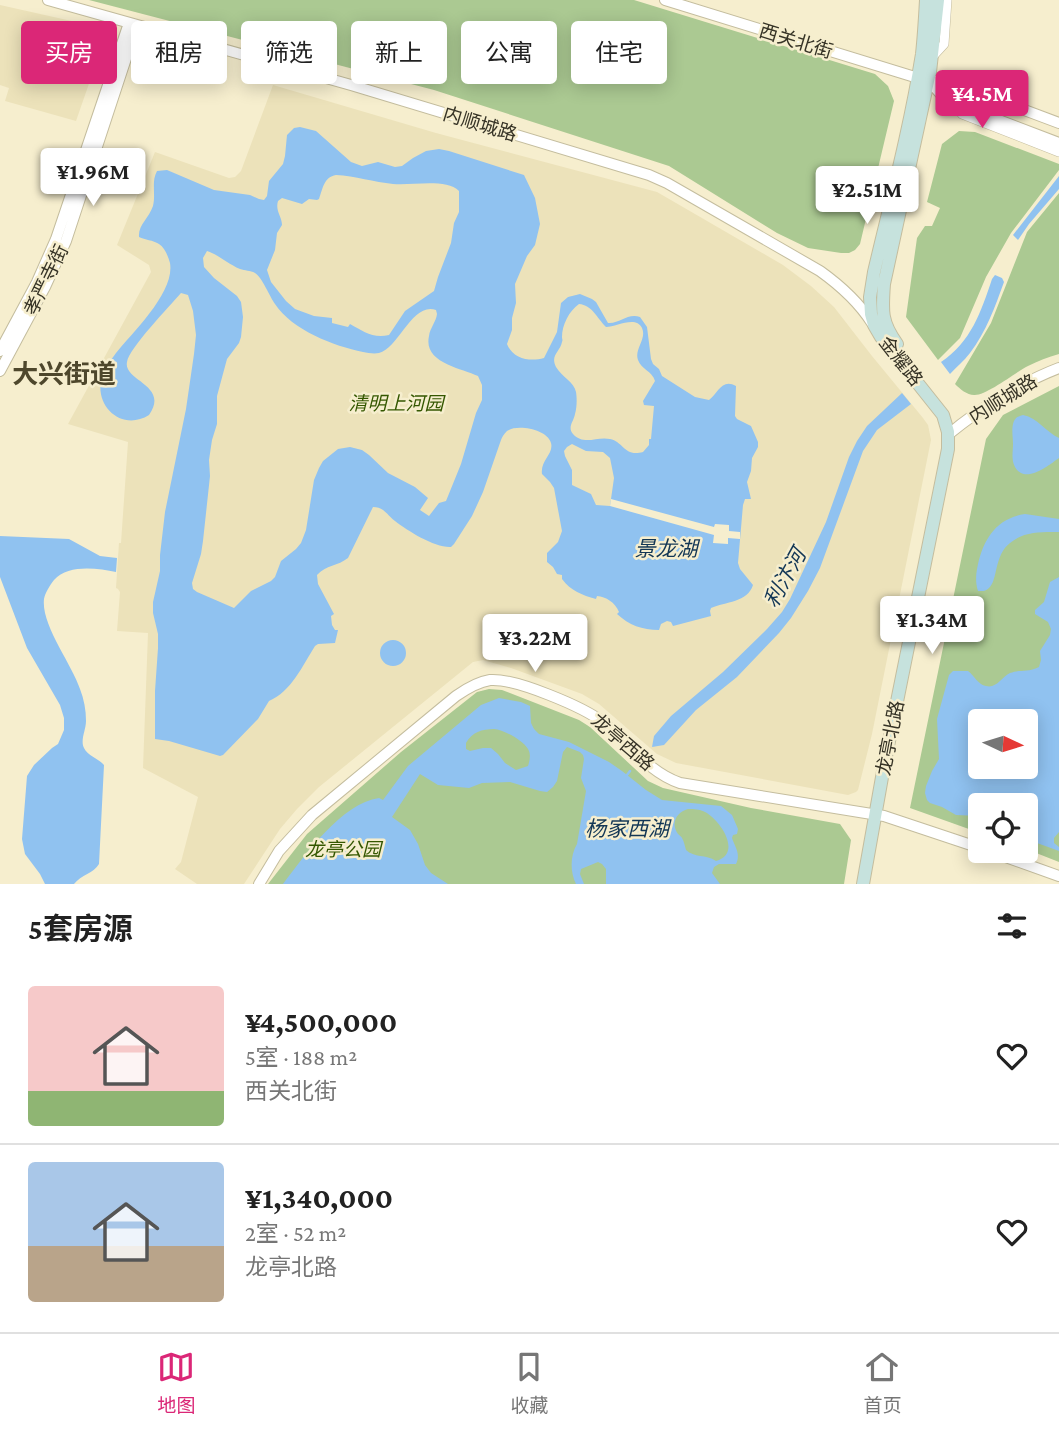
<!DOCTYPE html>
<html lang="zh">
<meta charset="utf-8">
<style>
:root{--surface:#fff;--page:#f6f6f6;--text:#222;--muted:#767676;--line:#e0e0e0;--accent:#db2777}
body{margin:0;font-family:"Crimson Pro","Noto Sans SC",serif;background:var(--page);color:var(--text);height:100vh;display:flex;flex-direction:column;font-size:26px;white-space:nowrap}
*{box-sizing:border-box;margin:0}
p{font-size:23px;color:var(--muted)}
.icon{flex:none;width:38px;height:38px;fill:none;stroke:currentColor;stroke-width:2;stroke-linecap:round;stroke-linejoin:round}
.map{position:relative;height:884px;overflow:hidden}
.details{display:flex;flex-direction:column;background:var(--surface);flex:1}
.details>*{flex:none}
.top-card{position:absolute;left:21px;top:21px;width:700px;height:63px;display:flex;gap:14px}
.needle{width:46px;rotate:94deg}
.buttons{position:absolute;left:968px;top:709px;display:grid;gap:14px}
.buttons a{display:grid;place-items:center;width:70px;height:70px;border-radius:7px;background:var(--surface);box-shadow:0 4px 18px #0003;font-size:35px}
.price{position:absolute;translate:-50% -60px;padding:0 16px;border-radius:7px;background:#fff;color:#222;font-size:23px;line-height:46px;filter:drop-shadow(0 2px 4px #0008)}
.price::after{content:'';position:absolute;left:50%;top:42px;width:21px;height:16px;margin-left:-10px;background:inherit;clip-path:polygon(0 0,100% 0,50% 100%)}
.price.selected{background:var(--accent);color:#fff}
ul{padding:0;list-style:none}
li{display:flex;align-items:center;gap:21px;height:175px;padding:0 28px}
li+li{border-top:2px solid var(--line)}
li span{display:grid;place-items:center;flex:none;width:196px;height:140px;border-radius:7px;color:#555}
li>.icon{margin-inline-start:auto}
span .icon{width:84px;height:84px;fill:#fffc;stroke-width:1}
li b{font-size:30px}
h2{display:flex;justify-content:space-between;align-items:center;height:84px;padding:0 28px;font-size:30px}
.tag{padding:0 24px;border-radius:7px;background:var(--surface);box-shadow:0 4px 18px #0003;font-size:24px;line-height:63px}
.tag.selected{background:var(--accent);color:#fff}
.tabs{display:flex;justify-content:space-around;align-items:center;height:98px;border-top:2px solid var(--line);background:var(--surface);font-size:19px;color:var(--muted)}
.tabs a{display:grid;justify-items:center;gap:4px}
.tabs .selected{color:var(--accent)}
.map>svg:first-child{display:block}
.built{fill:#ece2ba}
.green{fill:#abc992;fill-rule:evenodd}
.water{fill:#90c2f0;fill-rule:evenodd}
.pier{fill:#f6eece}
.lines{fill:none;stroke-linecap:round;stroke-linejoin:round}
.stream{stroke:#90c2f0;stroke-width:2.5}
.minor-casing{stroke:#c4bd9e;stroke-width:10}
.tertiary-casing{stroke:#c4bd9e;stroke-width:12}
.secondary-casing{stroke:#c4bd9e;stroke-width:14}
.minor{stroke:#fff;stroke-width:9}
.tertiary{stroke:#fff;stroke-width:10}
.secondary{stroke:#c6e2dd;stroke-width:12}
.labels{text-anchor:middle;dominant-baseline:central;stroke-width:5;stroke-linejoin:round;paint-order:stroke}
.street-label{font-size:19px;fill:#363326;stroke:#f6eece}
.park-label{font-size:19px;font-style:italic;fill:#345700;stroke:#f6eece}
.water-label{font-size:21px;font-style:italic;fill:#123655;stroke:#f6eece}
.district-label{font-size:26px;font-weight:bold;fill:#4e472c;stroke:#f6eece}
</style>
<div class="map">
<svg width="1059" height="884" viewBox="0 0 1059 884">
<rect width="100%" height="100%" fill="#f6eece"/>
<path class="built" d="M 0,5 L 85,24 L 93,31 L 97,46 L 100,52 L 76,121 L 5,101 L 9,88 L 0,85 Z
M 273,85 L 436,133 L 657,192 L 783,265 L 811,286 L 834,307 L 872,356 L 923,418 L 928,425 L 931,440 L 872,734 L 858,790 L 856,792 L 848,795 L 676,763 L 657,754 L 599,704 L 582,694 L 511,668 L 483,660 L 473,662 L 319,787 L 297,809 L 280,829 L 244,884 L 197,884 L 175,869 L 181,862 L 198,797 L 143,768 L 148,633 L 117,631 L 120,592 L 118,589 L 116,588 L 119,543 L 121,543 L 128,442 L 68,424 L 151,272 L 149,265 L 117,245 L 155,152 L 229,178 L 235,177 L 241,171 Z"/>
<path class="green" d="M 89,0 L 634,0 L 875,74 L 888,86 L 894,101 L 860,244 L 855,250 L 849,253 L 841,253 L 808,248 L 777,233 L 669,166 L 434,90 Z
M 959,131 L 975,132 L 1059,164 L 1059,170 L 1011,233 L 986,277 L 960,338 L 938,360 L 906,317 L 917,238 L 925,226 L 932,226 L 940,208 L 927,202 L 942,144 Z
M 1059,193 L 1059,354 C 1048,357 1038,361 1028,366 C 1016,372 986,396 974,395 C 967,395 960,389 955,384 L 991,323 L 1027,232 Z
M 1059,386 L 1059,862 L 1026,849 L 1026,805 L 980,805 L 980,833 L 910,808 L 986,439 L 1003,415 ZM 980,721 L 1026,721 L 1026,766 L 980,766 Z
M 489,689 L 502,690 L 579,720 L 590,727 L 648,781 L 663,788 L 751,808 L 840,824 L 851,840 L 844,884 L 268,884 L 307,834 L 401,752 L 477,692 Z"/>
<path class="water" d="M 300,127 L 316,131 L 351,162 L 362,166 L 378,162 L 395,167 L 402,166 L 413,158 L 426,151 L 439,149 L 449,151 L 524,175 L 535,198 L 540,224 L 535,245 L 527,256 L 515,284 L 516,303 L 512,318 L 512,330 L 507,344 C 513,359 530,362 544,358 L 557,332 L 561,303 L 568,297 L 580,294 L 592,299 L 596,302 L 608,323 C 620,324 627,313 640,317 L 647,327 L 651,359 L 653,364 L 659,369 L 662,376 L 695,397 L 709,400 C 718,393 722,378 736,386 L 735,416 L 737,419 L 751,426 L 758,442 L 758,447 L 752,458 L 751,471 L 747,482 L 751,499 L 745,499 L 743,505 L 738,563 L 740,569 L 753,585 C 748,602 725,602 711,608 L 710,611 L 711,616 L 673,626 L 671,622 L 667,621 L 661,624 L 659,630 C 642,630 629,625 617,614 L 619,612 C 615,602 606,597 597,596 L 596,599 C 582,595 571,591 562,579 L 562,575 L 557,574 L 553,567 L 547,562 L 547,553 L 558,542 L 562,531 L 554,488 L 550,482 L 542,474 C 540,461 554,454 551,443 C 547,429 517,424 507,431 C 504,434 502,437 501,440 L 483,492 L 472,516 L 454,544 L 451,547 C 435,548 408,531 395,521 C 387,515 384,507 373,507 L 348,558 C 338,566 326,565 317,575 L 318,584 L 334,614 L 331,616 L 332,625 L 335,630 L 338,630 L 335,643 L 318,644 L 315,646 C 303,665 291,692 269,701 L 258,719 L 223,755 L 220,756 L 169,741 L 155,739 L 155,691 L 158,648 L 158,634 L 153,613 L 153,602 L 160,571 L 160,555 L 165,512 L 186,409 L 194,354 L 196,335 L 193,311 L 188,295 L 181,293 C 170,306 129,348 127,362 C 123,381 170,385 149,415 C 122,432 93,406 102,376 C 104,368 111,360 116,353 C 134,331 175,292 170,263 C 168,256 165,248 159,244 C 153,240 145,240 139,237 C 138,225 149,218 153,206 C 156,193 151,182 157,171 L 167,170 L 214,190 L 250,195 L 259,199 L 264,200 L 267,196 L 269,181 L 283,164 L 285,156 L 287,135 L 294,128 ZM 336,175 C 355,176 374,182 393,184 C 411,186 446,178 459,191 L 459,212 L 454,223 L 451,243 L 438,277 L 434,291 L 405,311 L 389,335 C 373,339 363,331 350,324 L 348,327 L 332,323 L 332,318 L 314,316 L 295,309 L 286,301 L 271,282 L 267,270 L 275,250 L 277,233 L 282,225 C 282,216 275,211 278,201 L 282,198 L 302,204 L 309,199 L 317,200 L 319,199 C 323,188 324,177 336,175 ZM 207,251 C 219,255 228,264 240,269 C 245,271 250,270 255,273 C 262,277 270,297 275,304 C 292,330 334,346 363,352 C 368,353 374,354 379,353 C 399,348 412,302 436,310 L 437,314 C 436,322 430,328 429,336 C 423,363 461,368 478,376 L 482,385 L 482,400 L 476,413 L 461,464 L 446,501 L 439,503 L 429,516 L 420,510 L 428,498 L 415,487 L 388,473 L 369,455 L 362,450 L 350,447 L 338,449 L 323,461 L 319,468 L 314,480 L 306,530 L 301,543 L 296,549 L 281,561 L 275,577 L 271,581 L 251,591 L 234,608 L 197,592 L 193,589 L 192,583 L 201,554 L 203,541 L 210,476 L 209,460 L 212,440 L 217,424 L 217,396 L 227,359 L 239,343 L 241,337 L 243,317 L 241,302 L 237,296 L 214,278 L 204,267 L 203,258 ZM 579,304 C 592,305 597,318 606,327 C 616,327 636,315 642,328 C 647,339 634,349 638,360 C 641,369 652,371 655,381 L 643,401 L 644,405 L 654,406 L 651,439 L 649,439 L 649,445 L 643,452 C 624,457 624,442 610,439 C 597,436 584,446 573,434 C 567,427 574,421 575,414 C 577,407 577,398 576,392 C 574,382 562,377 556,367 C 550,355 560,352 562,342 C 563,340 562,339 562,337 C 562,325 569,311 579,304 ZM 572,444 L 586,451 L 603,452 L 610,458 L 614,478 L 610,506 L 596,505 L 591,494 L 572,485 L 572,470 L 565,456 L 564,451 L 567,447 Z
M 1059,176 L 1059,189 L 1029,224 L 1018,240 L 1013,235 Z
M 995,275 L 1002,278 L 1004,282 C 995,307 986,332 970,353 C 964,361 956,367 950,374 L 941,362 C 971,342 981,312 992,279 Z
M 902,393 L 911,404 L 877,430 L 863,451 L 820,568 L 808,591 L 791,618 L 779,633 L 737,677 L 696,710 L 664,745 L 652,747 L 654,736 L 671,716 L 723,672 L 767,629 L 782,612 L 790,599 L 826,522 L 849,457 L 857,441 L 867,426 Z
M 1023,415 C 1038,418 1046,432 1059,438 L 1059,458 C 1049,465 1025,485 1015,467 C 1011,460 1013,451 1013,444 C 1013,437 1011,428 1014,421 C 1017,416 1018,417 1023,415 Z
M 1025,514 L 1059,519 L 1059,532 C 1042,532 1024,531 1010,543 C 994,555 998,580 989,588 C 985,592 982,591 978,591 C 975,582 976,573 978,564 C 984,538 997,518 1025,514 Z
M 0,536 L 69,539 L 100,556 L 117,558 L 116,572 C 97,568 68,564 54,580 C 50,585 45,593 44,599 C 41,625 72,664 80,689 C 84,699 86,710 86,721 C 86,730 80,740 84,748 C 88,756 99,759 104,765 L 99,864 C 94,873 81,875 74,884 L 45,884 L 40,874 L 25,854 L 22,839 L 27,776 L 34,765 L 52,748 L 58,744 L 64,730 L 64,718 L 60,705 L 27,648 L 0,577 Z
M 1059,577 L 1059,832 L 1054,838 L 1054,843 L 1059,847 L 1059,851 L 1026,839 L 1026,805 L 980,805 L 980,816 L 956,815 L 942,807 L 930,803 L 927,800 L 925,793 L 926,786 L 932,771 L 939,759 L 937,719 L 949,675 L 953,671 L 968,671 C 974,675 978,685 986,686 C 996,689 1002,677 1010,673 C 1021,669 1027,673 1039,667 L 1041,660 L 1040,651 L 1050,635 L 1051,629 L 1048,622 L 1035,614 L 1035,610 L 1044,602 L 1050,582 ZM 980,721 L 1026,721 C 1026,729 1025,736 1026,744 C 1026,754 1031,777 1013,776 C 1005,775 999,769 991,767 C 990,766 982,766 980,766 Z
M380 653a13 13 0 1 1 26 0a13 13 0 1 1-26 0Z
M 499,698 L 521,702 L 530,706 L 531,723 L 534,729 L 539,734 L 569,742 L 609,762 L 622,771 L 646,790 L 662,800 L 721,806 L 732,815 L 738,829 L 737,834 L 733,835 L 732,838 C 735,847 741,854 736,864 L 719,864 L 714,867 L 712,873 L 720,884 L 606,884 L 606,869 L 602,864 L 598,862 L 581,869 L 580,874 L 584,884 L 576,884 C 570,872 570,856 577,844 L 586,791 L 581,778 L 584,759 L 583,755 L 580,752 L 567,747 L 563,752 L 557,781 L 553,787 L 547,792 L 540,791 L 510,782 L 482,783 L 469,788 L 438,785 L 420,774 L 392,817 L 410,830 L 418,844 L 425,865 L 431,873 L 448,884 L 283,884 C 305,855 342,803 379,798 L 383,800 L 408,766 L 481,705 ZM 494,729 C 504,730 523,740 528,749 C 531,754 530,760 528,766 L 516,770 L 505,763 L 498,754 L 491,748 L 483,748 L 470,751 L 466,749 L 466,743 C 472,732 482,729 494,729 ZM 688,809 C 694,809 699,809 705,812 C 720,820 743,853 716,861 C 706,854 694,858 686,850 C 685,847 684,841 682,838 C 681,836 679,835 678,834 C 670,823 677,812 688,809 Z"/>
<path class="pier" d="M 611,499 L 714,527 L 715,524 L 729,525 L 729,531 L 740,532 L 740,539 L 728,538 L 728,544 L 713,543 L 714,535 L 610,506 Z"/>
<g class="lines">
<path class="stream" d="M 627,775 L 630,771"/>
<g class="minor-casing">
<path id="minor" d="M 932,57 L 944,44 L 947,0
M 955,103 L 962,114 L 1059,152"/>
</g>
<g class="tertiary-casing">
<path id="tertiary" d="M 48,0 L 351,85 L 649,175 L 667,183 L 820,271 C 841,286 858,301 872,323
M 665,0 L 918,78 L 958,85 L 1059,123
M 929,81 L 946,100 L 1059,143
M 0,351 L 37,282 L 56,239 L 129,23
M 0,371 L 45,287 L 66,241 L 137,25
M 949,434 C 979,409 1022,382 1059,368
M 986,850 L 1059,876
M 259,884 L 279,851 L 312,815 L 456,696 C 466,689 477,682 490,680 C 515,678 584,707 604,723 C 630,744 648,772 680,783 L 884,816 L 980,848"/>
</g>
<g class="secondary-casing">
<path id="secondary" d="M 897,344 C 881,322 882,311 884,284 L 930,72 L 938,0
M 863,884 L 884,766 L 948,449 L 948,432 L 943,415 L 881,337 L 874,325 L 871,314 L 870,297 L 874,272 C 891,200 910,128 922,54 C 924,36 925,18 926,0"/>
</g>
<use href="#minor" class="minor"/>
<use href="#tertiary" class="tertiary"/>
<use href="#secondary" class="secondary"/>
</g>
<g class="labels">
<g class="street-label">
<text transform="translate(796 41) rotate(17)">西关北街</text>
<text transform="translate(480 124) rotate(17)">内顺城路</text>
<text transform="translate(46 280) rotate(-64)">孝严寺街</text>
<text transform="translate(901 361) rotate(52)">金耀路</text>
<text transform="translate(1003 399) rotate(-32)">内顺城路</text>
<text transform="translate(890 738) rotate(-79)">龙亭北路</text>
<text transform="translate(623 742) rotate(41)">龙亭西路</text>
</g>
<g class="park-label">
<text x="396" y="403">清明上河园</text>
<text x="343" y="849">龙亭公园</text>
</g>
<g class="water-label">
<text x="666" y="549">景龙湖</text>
<text transform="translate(785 578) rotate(-61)">利汴河</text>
<text x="627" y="829">杨家西湖</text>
</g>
<g class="district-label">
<text x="64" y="374">大兴街道</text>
</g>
</g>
</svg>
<div class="buttons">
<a><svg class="needle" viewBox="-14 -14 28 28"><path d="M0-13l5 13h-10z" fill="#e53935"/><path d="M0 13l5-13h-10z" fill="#767676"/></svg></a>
<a><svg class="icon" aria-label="locate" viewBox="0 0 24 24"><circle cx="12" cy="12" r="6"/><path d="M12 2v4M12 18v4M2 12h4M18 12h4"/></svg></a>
</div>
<b class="price selected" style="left:982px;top:130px">¥4.5M</b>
<b class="price" style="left:93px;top:208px">¥1.96M</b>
<b class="price" style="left:867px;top:226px">¥2.51M</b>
<b class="price" style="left:932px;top:656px">¥1.34M</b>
<b class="price" style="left:535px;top:674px">¥3.22M</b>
<div class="top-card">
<a class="tag selected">买房</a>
<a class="tag">租房</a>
<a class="tag">筛选</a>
<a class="tag">新上</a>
<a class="tag">公寓</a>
<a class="tag">住宅</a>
</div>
</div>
<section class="details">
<h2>5套房源<svg class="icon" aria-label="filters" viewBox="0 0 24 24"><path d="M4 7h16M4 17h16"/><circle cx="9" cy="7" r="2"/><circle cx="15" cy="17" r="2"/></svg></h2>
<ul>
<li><span style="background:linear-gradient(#f6c9c9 75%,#8fb573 0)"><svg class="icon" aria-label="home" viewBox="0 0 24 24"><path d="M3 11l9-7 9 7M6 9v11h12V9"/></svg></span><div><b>¥4,500,000</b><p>5室 · 188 m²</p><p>西关北街</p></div><svg class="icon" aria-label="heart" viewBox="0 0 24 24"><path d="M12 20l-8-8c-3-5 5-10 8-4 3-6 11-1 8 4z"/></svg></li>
<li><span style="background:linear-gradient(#a9c7e8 60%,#b9a48a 0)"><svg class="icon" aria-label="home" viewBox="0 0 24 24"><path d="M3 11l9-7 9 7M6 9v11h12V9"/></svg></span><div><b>¥1,340,000</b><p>2室 · 52 m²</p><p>龙亭北路</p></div><svg class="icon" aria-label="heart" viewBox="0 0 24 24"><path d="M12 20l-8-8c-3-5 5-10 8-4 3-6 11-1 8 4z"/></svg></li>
</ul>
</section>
<nav class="tabs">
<a class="selected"><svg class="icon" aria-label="map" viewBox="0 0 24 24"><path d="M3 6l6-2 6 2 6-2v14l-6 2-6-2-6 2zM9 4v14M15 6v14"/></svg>地图</a>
<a><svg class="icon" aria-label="saved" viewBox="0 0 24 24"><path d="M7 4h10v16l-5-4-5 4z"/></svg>收藏</a>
<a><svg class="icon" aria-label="home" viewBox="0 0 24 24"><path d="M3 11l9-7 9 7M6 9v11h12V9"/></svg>首页</a>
</nav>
